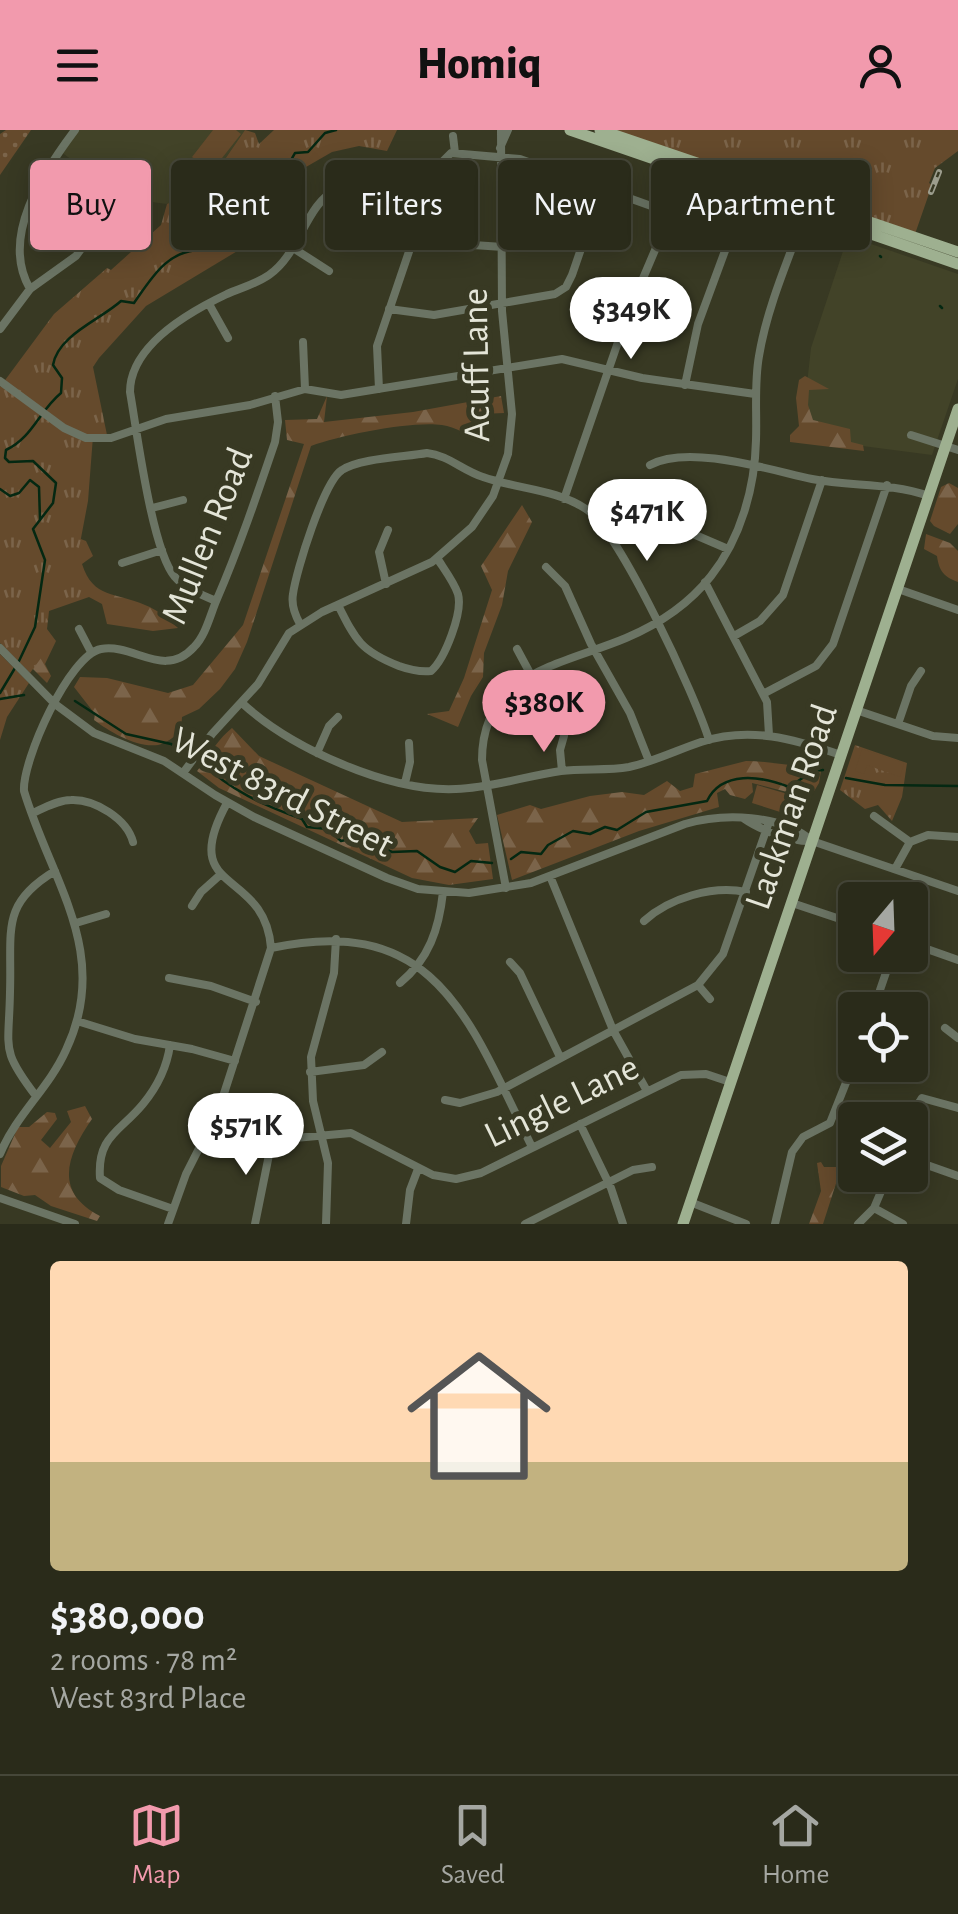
<!DOCTYPE html>
<meta charset="utf-8">
<style>
:root{--surface:#2a2b1a;--page:#323323;--text:#f1f3f6;--muted:#a5a7a2;--line:#464739;--accent:#f29aad}
body{margin:0;font-family:"Alegreya Sans",sans-serif;background:var(--page);color:var(--text);height:100vh;display:flex;flex-direction:column;font-size:38px;white-space:nowrap}
*{box-sizing:border-box;margin:0}
p{font-size:32px;color:var(--muted)}
.icon{flex:none;width:55px;height:55px;fill:none;stroke:currentColor;stroke-width:2;stroke-linecap:round;stroke-linejoin:round}
.map{position:relative;height:1094px;overflow:hidden}
.side{display:flex;flex-direction:column;background:var(--surface);flex:1}
.side>*{flex:none}
.banner{position:absolute;left:30px;top:30px;width:900px;height:90px;display:flex;gap:20px}
.needle{width:65px;rotate:199deg}
.tools{position:absolute;left:838px;top:752px;display:grid;gap:20px}
.tools a{display:grid;place-items:center;width:90px;height:90px;border-radius:10px;background:var(--surface);box-shadow:0 5px 25px #0003,0 0 0 2px var(--line);font-size:50px}
.price{position:absolute;translate:-50% -85px;padding:0 22px;border-radius:35px;background:#fff;color:#222;font-size:32px;line-height:65px;filter:drop-shadow(0 2px 5px #0008)}
.price::after{content:'';position:absolute;left:50%;top:60px;width:30px;height:22px;margin-left:-15px;background:inherit;clip-path:polygon(0 0,100% 0,50% 100%)}
.price.selected{background:var(--accent);color:#111}
ul{padding:0;list-style:none}
li{display:grid;align-content:center;gap:20px;height:530px;padding:0 50px}
li+li{border-top:2px solid var(--line)}
li span{display:grid;place-items:center;height:310px;border-radius:10px;color:#555}
li>.icon{margin-inline-start:auto}
span .icon{width:180px;height:180px;fill:#fffc;stroke-width:1}
li b{font-size:42px}
.chip{padding:0 35px;border-radius:10px;background:var(--surface);box-shadow:0 5px 25px #0003,0 0 0 2px var(--line);font-size:35px;line-height:90px}
.chip.selected{background:var(--accent);color:#111}
header{display:flex;justify-content:space-between;align-items:center;height:130px;padding:0 50px;background:var(--accent);color:#111;font-size:45px;font-weight:800}
.dock{display:flex;justify-content:space-around;align-items:center;height:140px;border-top:2px solid var(--line);background:var(--surface);font-size:28px;color:var(--muted)}
.dock a{display:grid;justify-items:center;gap:5px}
.dock .selected{color:var(--accent)}
.map>svg:first-child{display:block}
.built{fill:#424328}
.grass{fill:url(#grass-dots)}
.forest{fill:url(#forest-firs)}
.park{fill:url(#park-tufts)}
.garden{fill:#654a2c}
.lines{fill:none;stroke-linecap:round;stroke-linejoin:round}
.stream{stroke:#042812;stroke-width:2.5}
.minor{stroke:#6b7464;stroke-width:8}
.major{stroke:#9eb090;stroke-width:11}
.rail-casing{stroke:#9c9d8d;stroke-width:6}
.rail{stroke:#383923;stroke-width:2.5;stroke-dasharray:8;stroke-linecap:butt}
.labels{text-anchor:middle;dominant-baseline:central;stroke-width:10;stroke-linejoin:round;paint-order:stroke}
.street-label{font-size:38px;fill:#e4e5d8;stroke:#383923}
</style>
<header><svg class="icon" aria-label="menu" viewBox="0 0 24 24"><path d="M4 6h16M4 12h16M4 18h16"/></svg>Homiq<svg class="icon" aria-label="person" viewBox="0 0 24 24"><circle cx="12" cy="8" r="4"/><path d="M4 21q1-7 8-7t8 7"/></svg></header>
<div class="map">
<svg width="958" height="1094" viewBox="0 0 958 1094">
<defs>
<pattern id="grass-dots" width="8" height="8" patternUnits="userSpaceOnUse" patternTransform="scale(2.5)"><rect width="8" height="8" fill="#654a2c"/><path d="M2 2h.1M6 6h.1" fill="none" stroke="#7b644a" stroke-width="1.8" stroke-linecap="round"/></pattern>
<pattern id="forest-firs" width="22" height="20" patternUnits="userSpaceOnUse" patternTransform="scale(2.5)"><rect width="22" height="20" fill="#654a2c"/><path d="M5 1l3.5 6h-7zM16 11l3.5 6h-7z" fill="#7b644a"/></pattern>
<pattern id="park-tufts" width="24" height="20" patternUnits="userSpaceOnUse" patternTransform="scale(2.5)"><rect width="24" height="20" fill="#654a2c"/><path d="M3 7l-1-3M5 7V3M7 7l1-3M15 17l-1-3M17 17v-4M19 17l1-3" fill="none" stroke="#7b644a"/></pattern>
</defs>
<rect width="100%" height="100%" fill="#383923"/>
<path class="built" d="M 77,0 L 245,0 L 208,54 L 167,74 L 144,71 L 130,57 L 89,42 L 61,22 Z
M 848,106 L 958,144 L 958,249 L 932,325 L 801,308 L 811,218 Z"/>
<path class="grass" d="M 6,0 L 31,0 L 0,45 L 0,4 Z"/>
<path class="forest" d="M 805,246 L 829,259 L 809,260 L 808,275 L 813,290 L 850,299 L 851,312 L 863,315 L 864,321 L 790,312 L 790,305 L 799,296 L 796,268 L 799,250 Z
M 327,266 L 324,292 L 413,282 L 501,266 L 504,283 L 480,284 L 477,312 C 467,304 456,297 442,295 C 410,291 342,305 311,316 L 247,512 L 235,539 L 220,559 L 199,579 L 182,587 L 181,602 C 175,606 165,614 158,615 C 137,618 110,602 94,590 L 95,584 L 74,557 L 80,547 L 107,548 L 168,563 L 193,555 L 243,495 L 304,314 L 287,310 L 285,290 L 317,289 Z
M 0,271 L 70,405 L 86,411 L 93,426 L 82,434 C 93,469 116,462 145,475 C 158,480 168,489 178,498 L 153,501 L 107,494 L 102,474 L 89,467 L 49,481 L 47,499 L 56,511 L 45,534 L 51,546 L 47,553 L 9,515 L 0,454 Z
M 949,353 L 958,358 L 958,394 L 950,404 L 934,396 L 930,391 L 941,357 Z
M 522,375 L 532,392 L 508,441 L 502,475 L 484,523 L 483,547 L 471,566 L 458,597 L 427,584 L 449,581 L 464,548 L 492,460 L 481,436 Z
M 926,404 L 950,413 L 958,421 L 958,452 C 944,447 939,441 937,426 L 924,419 Z
M 232,598 L 259,626 L 402,692 L 478,688 L 469,701 L 476,714 L 488,713 L 493,749 L 449,755 L 412,748 L 219,658 L 197,641 C 209,626 217,610 232,598 Z
M 746,631 C 773,631 797,639 822,635 L 819,653 L 810,668 L 752,653 L 753,662 L 745,669 L 730,665 L 725,659 L 717,663 L 719,677 L 639,701 L 512,750 L 497,685 L 530,675 L 541,679 L 590,666 L 622,662 L 644,665 L 667,651 L 680,661 L 693,657 L 695,644 Z
M 85,976 L 92,989 C 67,1025 53,1062 100,1086 L 97,1091 L 51,1076 L 35,1065 L 24,1066 L 1,1057 L 1,1036 L 18,997 L 29,997 L 47,982 L 55,983 L 57,989 L 41,1010 L 50,1018 L 71,992 L 67,981 Z
M 821,1032 L 824,1037 L 836,1037 L 840,1041 L 823,1094 L 809,1094 L 821,1061 L 817,1033 Z"/>
<path class="park" d="M 245,0 L 255,3 L 259,14 L 274,0 L 397,0 L 387,21 L 359,16 L 332,22 L 306,37 L 245,92 L 239,120 L 146,176 L 99,228 L 93,237 L 107,305 L 93,306 L 88,371 L 78,424 L 85,465 L 47,480 L 44,502 L 53,512 L 30,543 L 0,513 L 0,257 L 54,184 L 107,138 L 111,140 L 161,95 L 167,74 L 208,54 Z
M 613,0 L 958,0 L 958,21 L 935,38 L 929,53 L 932,55 L 915,104 Z
M 0,524 L 29,553 L 7,587 L 0,610 Z
M 855,615 L 907,633 L 902,667 L 892,691 L 878,675 L 865,679 L 840,660 Z"/>
<path class="garden" d="M 213,0 L 236,0 L 241,4 L 211,42 L 192,27 Z
M 862,619 L 904,633 L 900,647 L 867,635 L 864,644 L 855,641 Z
M 757,655 L 805,669 L 799,688 L 752,673 Z"/>
<g class="lines">
<path class="stream" d="M 880,126 L 881,127
M 940,176 L 942,178
M 0,359 L 10,366 L 19,363 L 30,350 L 39,357 L 40,389
M 19,531 L 35,497 L 45,430 L 33,399 L 53,373 L 56,353 L 33,331 L 9,332 L 5,328 L 6,320 C 33,307 39,281 61,263 L 62,248 L 53,235 C 58,205 100,190 121,171 L 134,173 C 151,149 167,120 201,120 C 209,119 216,121 225,120 L 231,114 L 217,106 L 226,78 C 258,70 280,53 295,23 L 308,22 L 325,3 L 336,0
M 0,563 L 15,538
M 0,569 L 24,565
M 75,571 L 126,604 L 171,614 L 187,621
M 202,632 C 228,660 266,676 302,689 L 307,697 L 328,699 L 341,711 L 359,707 L 392,722 L 417,721 L 440,737 L 455,742 L 471,731 L 492,733
M 846,648 L 885,655 L 958,656
M 511,729 L 521,722 L 541,724 L 548,715 L 573,701 L 590,704 L 605,697 L 617,700 L 646,682 L 707,671 C 722,640 761,646 789,657 L 813,641 L 823,640"/>
<path class="minor" d="M 453,6 L 455,23
M 500,18 L 508,0
M 340,56 L 348,75 L 355,76 L 357,69 L 352,52
M 416,100 L 458,114 L 503,117
M 293,118 L 329,141
M 30,159 C 0,107 42,44 75,0
M 209,174 L 228,208
M 389,179 L 434,185 L 555,164 L 566,157 L 572,145 L 602,58
M 0,199 L 30,159 L 76,126 L 102,90
M 303,212 L 305,259
M 0,251 L 64,298 L 86,308 L 111,308 L 166,289 L 250,275 L 305,259 L 341,265 L 562,229 L 642,248 L 755,264
M 685,255 L 698,194 L 729,110 L 748,102 L 794,117
M 379,259 L 377,216 L 438,36 L 451,23 L 520,29 L 654,77 L 662,91 L 661,106 L 627,186 L 564,369
M 911,305 L 958,320
M 650,335 C 689,314 770,340 812,349 C 852,357 888,352 929,366
M 152,378 L 183,370
M 686,401 L 728,419
M 122,433 L 162,420
M 546,437 L 565,456 L 591,514 L 630,583 L 649,631
M 705,452 L 767,572 L 769,605
M 386,454 L 379,422 L 388,400
M 898,459 L 958,480
M 216,471 C 202,465 185,459 175,447 C 152,421 137,302 130,262 C 130,215 189,182 227,164 C 241,158 256,154 269,145 C 301,123 304,75 339,57 C 368,42 398,56 427,67
M 338,475 C 356,511 361,521 399,536 C 410,540 420,542 431,541 C 445,529 463,482 458,464 C 454,452 444,439 437,428
M 300,494 C 295,485 291,475 293,464 C 296,441 324,351 342,340 C 360,328 405,327 427,323 C 448,325 463,341 483,347 C 517,359 556,359 586,379 C 619,400 696,567 709,610
M 79,499 L 91,522
M 734,506 L 760,491 L 783,465 L 822,350
M 0,518 L 55,574 L 94,603 L 164,631 L 215,665 L 254,687 L 387,748 L 418,759 L 469,763 L 531,753 L 685,694 C 723,683 781,684 812,711
M 517,519 L 531,545
M 763,564 L 816,536 L 833,514 L 887,355
M 242,573 C 291,618 388,662 456,659 C 491,658 526,646 561,641 C 583,638 607,641 629,637 C 653,632 677,620 701,612 C 750,596 794,609 841,625
M 856,580 L 933,606 L 958,608
M 898,594 L 911,556 L 921,541
M 317,623 L 329,596 L 338,587
M 562,641 L 560,620 L 564,606
M 183,643 L 212,604 L 258,554 L 289,503 L 322,482 L 432,432 L 472,397 L 493,366 L 508,324 L 512,284 L 502,181 L 501,0
M 405,653 L 410,632 L 409,613
M 33,683 C 44,678 58,670 71,670 C 95,669 127,689 133,712
M 874,686 L 910,712
M 743,688 C 760,700 791,712 812,711 L 958,761
M 895,739 L 910,712 L 928,705 L 958,707
M 550,746 L 613,900 L 647,961
M 506,758 L 482,630 C 482,542 562,535 626,508 C 659,494 689,474 711,446 C 741,408 755,357 756,310 C 757,282 754,254 759,226 C 767,177 789,128 806,81
M 792,773 L 855,794
M 192,776 L 201,762 L 220,745
M 644,791 C 669,768 713,755 746,762
M 76,793 L 106,784
M 910,813 L 958,830
M 271,818 C 438,782 470,893 532,1017
M 510,832 L 520,843 L 560,927
M 169,848 L 211,856 L 256,872
M 400,853 C 429,829 439,799 443,762
M 698,855 L 710,869
M 880,860 L 892,825
M 77,891 L 135,909 L 192,919 L 235,931
M 945,898 L 958,908
M 170,915 C 167,937 157,957 143,974 C 120,1002 97,1006 100,1048 L 119,1060 L 173,1079
M 310,942 L 364,935 L 382,922
M 36,966 C 0,919 9,920 10,862 C 12,800 0,774 55,741
M 445,970 L 460,973 L 497,962 L 698,855 L 723,824 L 769,692
M 214,990 L 272,1010 L 351,1003 L 433,1045 L 456,1049 L 481,1043 L 681,945 L 706,944 L 730,952
M 908,990 L 922,968 L 958,978
M 580,994 L 611,1058 L 623,1094
M 0,1024 C 16,985 49,958 66,920 C 112,823 51,751 24,661 C 22,631 69,525 101,519 C 134,513 164,550 194,517 C 206,505 210,485 217,469 C 239,418 257,365 275,312 L 278,292 L 275,266
M 910,1029 L 958,1046
M 0,1068 L 75,1094
M 690,1072 L 746,1094
M 874,1078 L 903,1094
M 168,1094 L 186,1044 L 219,979 L 271,818 C 265,737 176,766 227,673
M 255,1094 L 272,1010
M 326,1094 L 328,1033 L 313,971 L 311,927 L 334,843 L 336,809
M 406,1094 L 410,1060 L 418,1039
M 525,1094 L 633,1040 L 652,1037
M 775,1094 L 792,1022 L 803,1007 L 830,993 L 855,930
M 858,1094 L 874,1078 L 888,1045"/>
<path class="major" d="M 570,0 L 958,134
M 600,0 L 958,122
M 683,1094 L 958,279"/>
<g class="rail-casing">
<path id="rail" d="M 931,62 L 939,42"/>
</g>
<use href="#rail" class="rail"/>
</g>
<g class="labels">
<g class="street-label">
<text transform="translate(477 235) rotate(-91)">Acuff Lane</text>
<text transform="translate(208 406) rotate(-68)">Mullen Road</text>
<text transform="translate(282 663) rotate(27)">West 83rd Street</text>
<text transform="translate(792 677) rotate(-71)">Lackman Road</text>
<text transform="translate(562 972) rotate(-26)">Lingle Lane</text>
</g>
</g>
</svg>
<div class="tools">
<a><svg class="needle" viewBox="-14 -14 28 28"><path d="M0-13l5 13h-10z" fill="#e53935"/><path d="M0 13l5-13h-10z" fill="#a5a7a2"/></svg></a>
<a><svg class="icon" aria-label="locate" viewBox="0 0 24 24"><circle cx="12" cy="12" r="6"/><path d="M12 2v4M12 18v4M2 12h4M18 12h4"/></svg></a>
<a><svg class="icon" aria-label="layers" viewBox="0 0 24 24"><path d="M12 4l9 5-9 5-9-5zM3 14l9 5 9-5"/></svg></a>
</div>
<b class="price" style="left:631px;top:232px">$349K</b>
<b class="price" style="left:647px;top:434px">$471K</b>
<b class="price selected" style="left:544px;top:625px">$380K</b>
<b class="price" style="left:246px;top:1048px">$571K</b>
<div class="banner">
<a class="chip selected">Buy</a>
<a class="chip">Rent</a>
<a class="chip">Filters</a>
<a class="chip">New</a>
<a class="chip">Apartment</a>
</div>
</div>
<section class="side">
<ul>
<li><span style="background:linear-gradient(#ffd9b3 65%,#c2b280 0)"><svg class="icon" aria-label="home" viewBox="0 0 24 24"><path d="M3 11l9-7 9 7M6 9v11h12V9"/></svg></span><div><b>$380,000</b><p>2 rooms · 78 m²</p><p>West 83rd Place</p></div></li>
</ul>
</section>
<nav class="dock">
<a class="selected"><svg class="icon" aria-label="map" viewBox="0 0 24 24"><path d="M3 6l6-2 6 2 6-2v14l-6 2-6-2-6 2zM9 4v14M15 6v14"/></svg>Map</a>
<a><svg class="icon" aria-label="saved" viewBox="0 0 24 24"><path d="M7 4h10v16l-5-4-5 4z"/></svg>Saved</a>
<a><svg class="icon" aria-label="home" viewBox="0 0 24 24"><path d="M3 11l9-7 9 7M6 9v11h12V9"/></svg>Home</a>
</nav>
